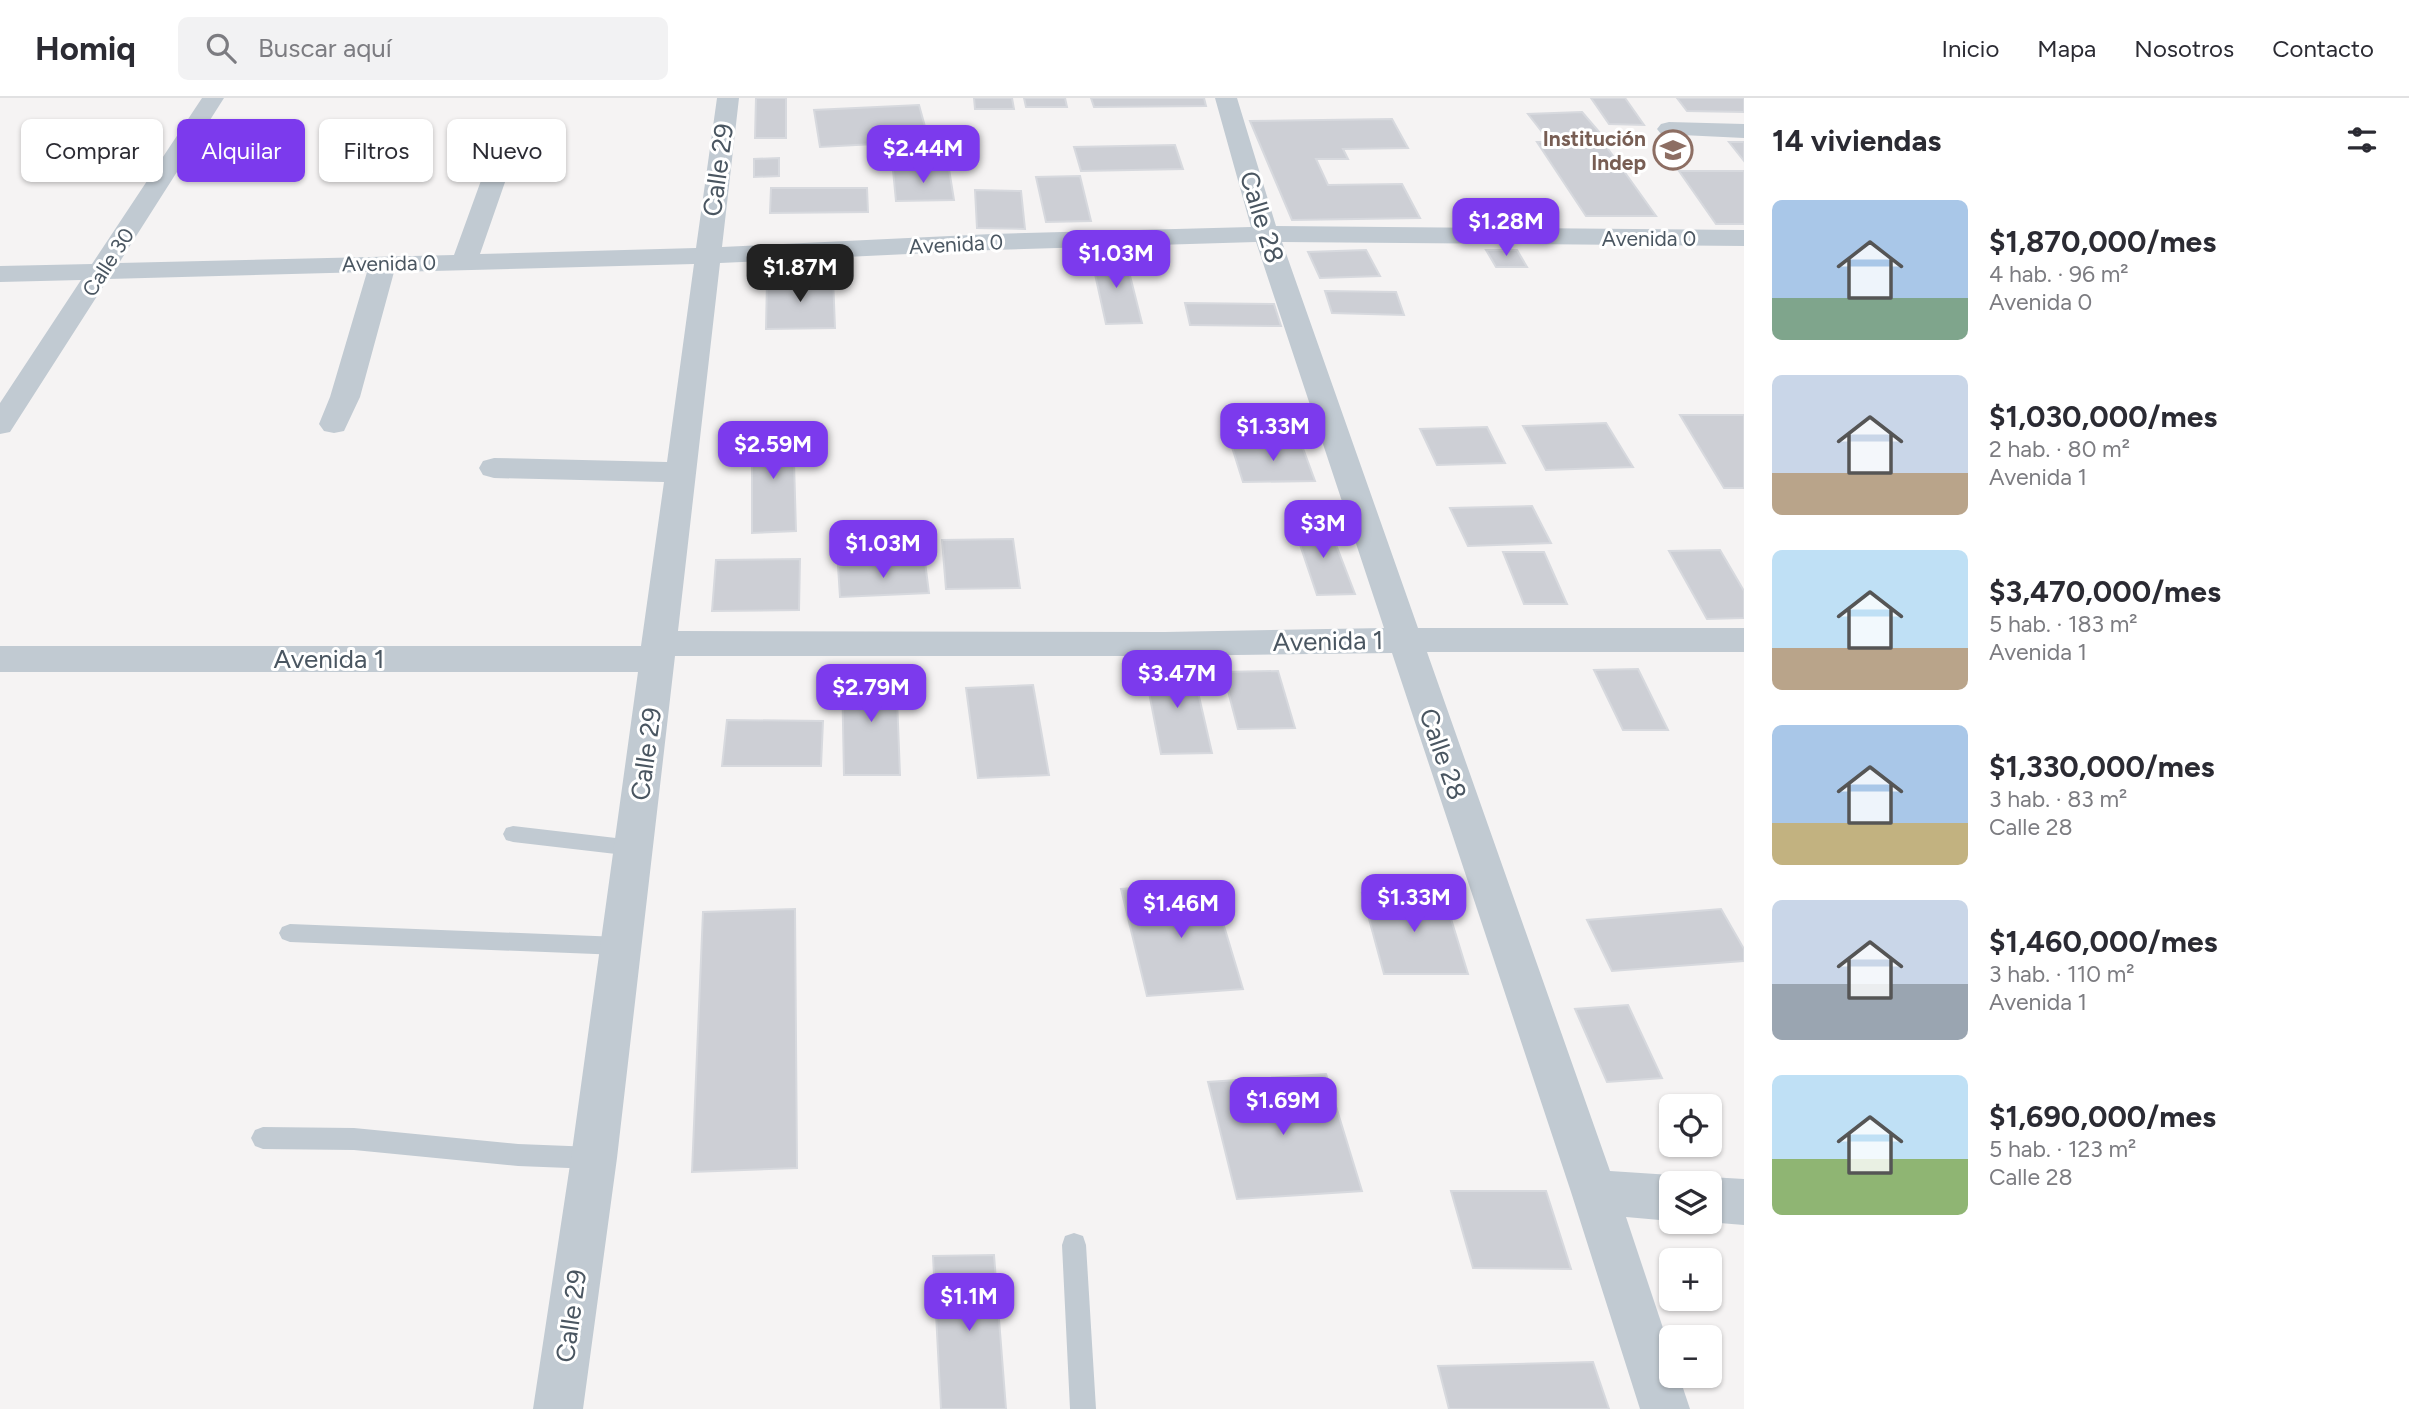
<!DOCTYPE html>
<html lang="es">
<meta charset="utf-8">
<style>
:root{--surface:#fff;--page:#f2f2f3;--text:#2b2b33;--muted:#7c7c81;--line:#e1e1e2;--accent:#7c3aed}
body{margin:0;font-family:Figtree,sans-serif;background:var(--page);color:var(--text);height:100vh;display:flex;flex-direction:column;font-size:26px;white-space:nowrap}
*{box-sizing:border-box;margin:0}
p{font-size:23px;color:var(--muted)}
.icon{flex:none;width:38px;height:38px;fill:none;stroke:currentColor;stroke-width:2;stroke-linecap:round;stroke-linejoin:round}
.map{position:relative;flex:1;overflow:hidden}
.sheet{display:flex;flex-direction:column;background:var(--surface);width:665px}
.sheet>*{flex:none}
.guide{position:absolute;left:21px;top:21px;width:665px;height:63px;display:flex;gap:14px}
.fabs{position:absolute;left:1659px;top:996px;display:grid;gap:14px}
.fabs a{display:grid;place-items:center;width:63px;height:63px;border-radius:10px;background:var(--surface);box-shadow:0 2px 5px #0004;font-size:35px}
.price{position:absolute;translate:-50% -60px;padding:0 16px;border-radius:14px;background:var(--accent);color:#fff;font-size:23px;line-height:46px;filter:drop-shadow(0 2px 4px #0008)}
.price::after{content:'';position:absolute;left:50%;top:42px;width:21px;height:16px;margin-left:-10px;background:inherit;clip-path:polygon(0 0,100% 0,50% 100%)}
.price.on{background:#222;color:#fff}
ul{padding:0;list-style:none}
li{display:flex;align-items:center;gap:21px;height:175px;padding:0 28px}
li span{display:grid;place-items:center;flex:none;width:196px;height:140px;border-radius:10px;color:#555}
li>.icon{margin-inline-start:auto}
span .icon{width:84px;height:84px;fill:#fffc;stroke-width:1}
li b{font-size:30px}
h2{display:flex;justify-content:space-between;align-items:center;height:84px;padding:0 28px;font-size:30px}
.pill{padding:0 24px;border-radius:10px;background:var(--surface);box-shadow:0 2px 5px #0004;font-size:24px;line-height:63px}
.pill.on{background:var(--accent);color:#fff}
header{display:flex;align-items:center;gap:42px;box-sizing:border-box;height:98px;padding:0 35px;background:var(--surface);border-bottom:2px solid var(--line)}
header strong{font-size:33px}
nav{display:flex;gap:38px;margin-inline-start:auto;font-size:24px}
.search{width:490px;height:63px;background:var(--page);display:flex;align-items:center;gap:18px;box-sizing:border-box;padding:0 24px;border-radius:10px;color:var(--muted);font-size:26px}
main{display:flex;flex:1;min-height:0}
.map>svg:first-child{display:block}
.building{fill:#cdcfd5;stroke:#d7d9de;stroke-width:2}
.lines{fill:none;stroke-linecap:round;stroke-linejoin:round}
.service{fill:#c1cad2;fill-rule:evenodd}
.minor{fill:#c1cad2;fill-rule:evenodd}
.labels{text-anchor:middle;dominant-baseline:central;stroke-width:6;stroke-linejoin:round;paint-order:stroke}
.far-education-label{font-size:21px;font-weight:bold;fill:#785e54;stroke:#fff;text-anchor:end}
.far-street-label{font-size:21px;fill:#4a5661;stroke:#fff}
.street-label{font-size:26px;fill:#4a5661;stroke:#fff}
</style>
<header>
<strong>Homiq</strong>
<div class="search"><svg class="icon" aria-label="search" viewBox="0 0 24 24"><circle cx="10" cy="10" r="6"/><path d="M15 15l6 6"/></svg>Buscar aquí</div>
<nav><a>Inicio</a><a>Mapa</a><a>Nosotros</a><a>Contacto</a></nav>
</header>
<main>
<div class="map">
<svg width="1744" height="1311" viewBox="0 0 1744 1311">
<rect width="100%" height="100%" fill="#f5f3f3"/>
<path class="building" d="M 756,0 L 786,0 L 786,40 L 755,40 Z
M 974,0 L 1012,0 L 1014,11 L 975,11 Z
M 1024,0 L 1065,0 L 1067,9 L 1026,9 Z
M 1091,0 L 1204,0 L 1206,8 L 1094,9 Z
M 1591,0 L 1625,0 L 1644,27 L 1609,26 Z
M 1677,0 L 1744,0 L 1744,14 L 1687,13 Z
M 919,7 L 929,43 L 820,49 L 814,12 Z
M 1582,14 L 1601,36 L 1546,39 L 1528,16 Z
M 1392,21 L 1408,50 L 1343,51 L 1348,61 L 1316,61 L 1328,87 L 1402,86 L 1420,120 L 1292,122 L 1250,23 Z
M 1537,44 L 1603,44 L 1656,118 L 1586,118 Z
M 1729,44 L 1744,44 L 1744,63 Z
M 1175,47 L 1183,71 L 1081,73 L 1074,49 Z
M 779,60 L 779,78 L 754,79 L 754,61 Z
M 949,71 L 954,102 L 896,103 L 893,72 Z
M 1679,73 L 1744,73 L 1744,126 L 1716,126 Z
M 1080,78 L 1091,123 L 1046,124 L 1036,79 Z
M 771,90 L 867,90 L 868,114 L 770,115 Z
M 975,92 L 1021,93 L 1025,131 L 977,130 Z
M 1366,152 L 1380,178 L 1320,180 L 1308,154 Z
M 1486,152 L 1517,152 L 1527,169 L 1496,169 Z
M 1091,158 L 1125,158 L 1142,225 L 1106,226 Z
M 833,180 L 835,230 L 766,231 L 767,182 Z
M 1325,193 L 1396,194 L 1404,217 L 1332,215 Z
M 1185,205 L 1274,206 L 1281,228 L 1190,227 Z
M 1680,317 L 1744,317 L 1744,390 L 1724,390 Z
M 1606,325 L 1633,369 L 1546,372 L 1523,328 Z
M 1487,329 L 1505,365 L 1437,367 L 1420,331 Z
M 793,330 L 796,433 L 752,435 L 752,331 Z
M 1301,345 L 1315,383 L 1243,384 L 1231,346 Z
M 1532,408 L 1551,445 L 1468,448 L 1450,410 Z
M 1293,426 L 1328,426 L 1355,496 L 1317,497 Z
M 1013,441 L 1020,490 L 946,491 L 942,442 Z
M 1720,452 L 1744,493 L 1744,520 L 1707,521 L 1669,453 Z
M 1503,454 L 1544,454 L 1567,506 L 1524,506 Z
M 800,461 L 799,512 L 712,513 L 716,462 Z
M 925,464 L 929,495 L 840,499 L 838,468 Z
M 1192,568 L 1212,655 L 1161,656 L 1144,569 Z
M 1638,571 L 1668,632 L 1623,632 L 1594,572 Z
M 1278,573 L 1295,630 L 1238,631 L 1223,574 Z
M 842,575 L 896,575 L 900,677 L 844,677 Z
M 1033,587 L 1049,677 L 978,680 L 966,590 Z
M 727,622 L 823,623 L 821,668 L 722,668 Z
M 1211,785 L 1243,891 L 1147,898 L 1121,791 Z
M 1362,795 L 1443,795 L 1468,876 L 1384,876 Z
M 795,811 L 797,1070 L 692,1074 L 703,814 Z
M 1721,811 L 1744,851 L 1744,863 L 1612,873 L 1587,822 Z
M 1628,907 L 1662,980 L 1607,984 L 1575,911 Z
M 1326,976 L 1362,1093 L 1237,1101 L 1208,984 Z
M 1451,1093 L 1546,1093 L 1571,1171 L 1473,1170 Z
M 994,1157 L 1006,1311 L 941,1311 L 933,1158 Z
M 1593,1264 L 1609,1311 L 1449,1311 L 1438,1268 Z"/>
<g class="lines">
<path class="service" d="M 513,728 L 633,742 L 640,744 L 643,750 L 640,756 L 633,758 L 513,744 L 506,742 L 503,736 L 506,730 Z
M 290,826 L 620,839 L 628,841 L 631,848 L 628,855 L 620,857 L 290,844 L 282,841 L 279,835 L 282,829 Z
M 263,1029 L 354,1030 L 518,1046 L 594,1049 L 602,1052 L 606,1060 L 602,1068 L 594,1071 L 518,1068 L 354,1052 L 263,1051 L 255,1048 L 251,1040 L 255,1032 Z
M 1074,1135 L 1083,1138 L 1086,1147 L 1096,1311 L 1070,1311 L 1062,1147 L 1065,1138 Z"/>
<path class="minor" d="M 202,0 L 224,0 L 119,165 L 454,157 L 495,44 L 499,39 L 515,39 L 519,44 L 480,156 L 696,150 L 717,0 L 739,0 L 722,149 L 992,136 L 1251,129 L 1215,0 L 1237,0 L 1276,128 L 1744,132 L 1744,148 L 1282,144 L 1418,530 L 1744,530 L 1744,554 L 1427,554 L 1610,1073 L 1671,1077 L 1688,1085 L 1671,1085 L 1671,1123 L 1626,1119 L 1671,1254 L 1671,1278 L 1679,1278 L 1690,1311 L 1640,1311 L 1571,1094 L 1392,555 L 1165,558 L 675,558 L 617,1060 L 583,1311 L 533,1311 L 571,1060 L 638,574 L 0,574 L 0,548 L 641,548 L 664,384 L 494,380 L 483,377 L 479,370 L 483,363 L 494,360 L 667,364 L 694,166 L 394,174 L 360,299 L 344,333 L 334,335 L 324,333 L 319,326 L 330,299 L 367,174 L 108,181 L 10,334 L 0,336 L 0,305 L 81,182 L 0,184 L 0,168 L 92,166 ZM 1256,144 L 1384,530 L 1165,534 L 678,533 L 720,165 L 992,152 Z
M 1669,24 L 1744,26 L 1744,40 L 1661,36 L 1657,31 L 1661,26 Z
M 1710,1079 L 1744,1081 L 1744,1127 L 1707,1124 L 1710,1124 L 1710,1085 L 1696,1085 Z"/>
</g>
<defs>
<g id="school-ring" transform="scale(2.0125)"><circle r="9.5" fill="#fff" stroke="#8d6e63" stroke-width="1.5"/><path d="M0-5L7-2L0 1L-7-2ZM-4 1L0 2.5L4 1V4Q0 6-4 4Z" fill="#8d6e63"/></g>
</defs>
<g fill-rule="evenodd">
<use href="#school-ring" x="1673" y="52"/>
</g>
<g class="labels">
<g class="far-education-label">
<text x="1646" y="40">Institución<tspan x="1646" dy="24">Indep</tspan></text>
</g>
<g class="far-street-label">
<text x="1649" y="140">Avenida 0</text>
<text transform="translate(956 146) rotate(-3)">Avenida 0</text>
<text transform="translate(108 164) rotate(-57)">Calle 30</text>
<text transform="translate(389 165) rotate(-1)">Avenida 0</text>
</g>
<g class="street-label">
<text transform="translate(718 72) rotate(-82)">Calle 29</text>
<text transform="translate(1262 119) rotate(73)">Calle 28</text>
<text transform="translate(1328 543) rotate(-1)">Avenida 1</text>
<text x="329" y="561">Avenida 1</text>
<text transform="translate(646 656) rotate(-82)">Calle 29</text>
<text transform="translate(1443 656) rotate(71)">Calle 28</text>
<text transform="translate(571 1218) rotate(-82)">Calle 29</text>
</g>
</g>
</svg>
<div class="fabs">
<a><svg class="icon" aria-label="locate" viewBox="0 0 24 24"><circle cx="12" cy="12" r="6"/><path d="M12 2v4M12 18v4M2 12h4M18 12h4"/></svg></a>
<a><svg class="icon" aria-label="layers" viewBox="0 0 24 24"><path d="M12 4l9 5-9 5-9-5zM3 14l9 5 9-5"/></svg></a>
<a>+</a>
<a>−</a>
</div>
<b class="price" style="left:923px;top:87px">$2.44M</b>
<b class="price" style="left:1506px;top:160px">$1.28M</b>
<b class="price" style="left:1116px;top:192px">$1.03M</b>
<b class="price on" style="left:800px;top:206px">$1.87M</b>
<b class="price" style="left:1273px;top:365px">$1.33M</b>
<b class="price" style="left:773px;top:383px">$2.59M</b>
<b class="price" style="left:1323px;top:462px">$3M</b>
<b class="price" style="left:883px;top:482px">$1.03M</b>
<b class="price" style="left:1177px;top:612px">$3.47M</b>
<b class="price" style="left:871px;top:626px">$2.79M</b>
<b class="price" style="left:1414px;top:836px">$1.33M</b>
<b class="price" style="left:1181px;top:842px">$1.46M</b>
<b class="price" style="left:1283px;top:1039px">$1.69M</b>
<b class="price" style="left:969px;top:1235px">$1.1M</b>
<div class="guide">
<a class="pill">Comprar</a>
<a class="pill on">Alquilar</a>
<a class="pill">Filtros</a>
<a class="pill">Nuevo</a>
</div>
</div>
<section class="sheet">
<h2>14 viviendas<svg class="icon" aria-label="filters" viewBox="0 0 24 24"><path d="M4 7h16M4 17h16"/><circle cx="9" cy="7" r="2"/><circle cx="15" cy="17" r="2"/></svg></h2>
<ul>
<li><span style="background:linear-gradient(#a9c7e8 70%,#7fa58c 0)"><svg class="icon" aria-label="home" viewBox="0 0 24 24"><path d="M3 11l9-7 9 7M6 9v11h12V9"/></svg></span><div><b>$1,870,000/mes</b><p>4 hab. · 96 m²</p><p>Avenida 0</p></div></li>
<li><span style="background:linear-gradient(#c9d6e8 70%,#b9a48a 0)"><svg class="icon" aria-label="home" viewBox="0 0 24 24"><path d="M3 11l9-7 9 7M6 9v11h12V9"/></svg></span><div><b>$1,030,000/mes</b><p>2 hab. · 80 m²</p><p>Avenida 1</p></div></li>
<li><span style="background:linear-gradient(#bfe0f5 70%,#b9a48a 0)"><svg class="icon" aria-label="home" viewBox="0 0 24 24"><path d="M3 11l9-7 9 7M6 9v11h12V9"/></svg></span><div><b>$3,470,000/mes</b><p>5 hab. · 183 m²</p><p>Avenida 1</p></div></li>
<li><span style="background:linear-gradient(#a9c7e8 70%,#c2b280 0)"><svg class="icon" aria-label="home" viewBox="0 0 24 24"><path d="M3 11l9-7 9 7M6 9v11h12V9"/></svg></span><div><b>$1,330,000/mes</b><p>3 hab. · 83 m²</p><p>Calle 28</p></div></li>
<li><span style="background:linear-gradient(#c9d6e8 60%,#9aa5b1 0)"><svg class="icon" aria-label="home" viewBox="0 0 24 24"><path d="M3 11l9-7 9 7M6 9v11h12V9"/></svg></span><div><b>$1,460,000/mes</b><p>3 hab. · 110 m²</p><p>Avenida 1</p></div></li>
<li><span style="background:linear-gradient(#bfe0f5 60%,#8fb573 0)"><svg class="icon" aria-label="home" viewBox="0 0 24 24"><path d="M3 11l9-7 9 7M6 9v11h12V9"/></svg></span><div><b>$1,690,000/mes</b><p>5 hab. · 123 m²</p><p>Calle 28</p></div></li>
</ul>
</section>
</main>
